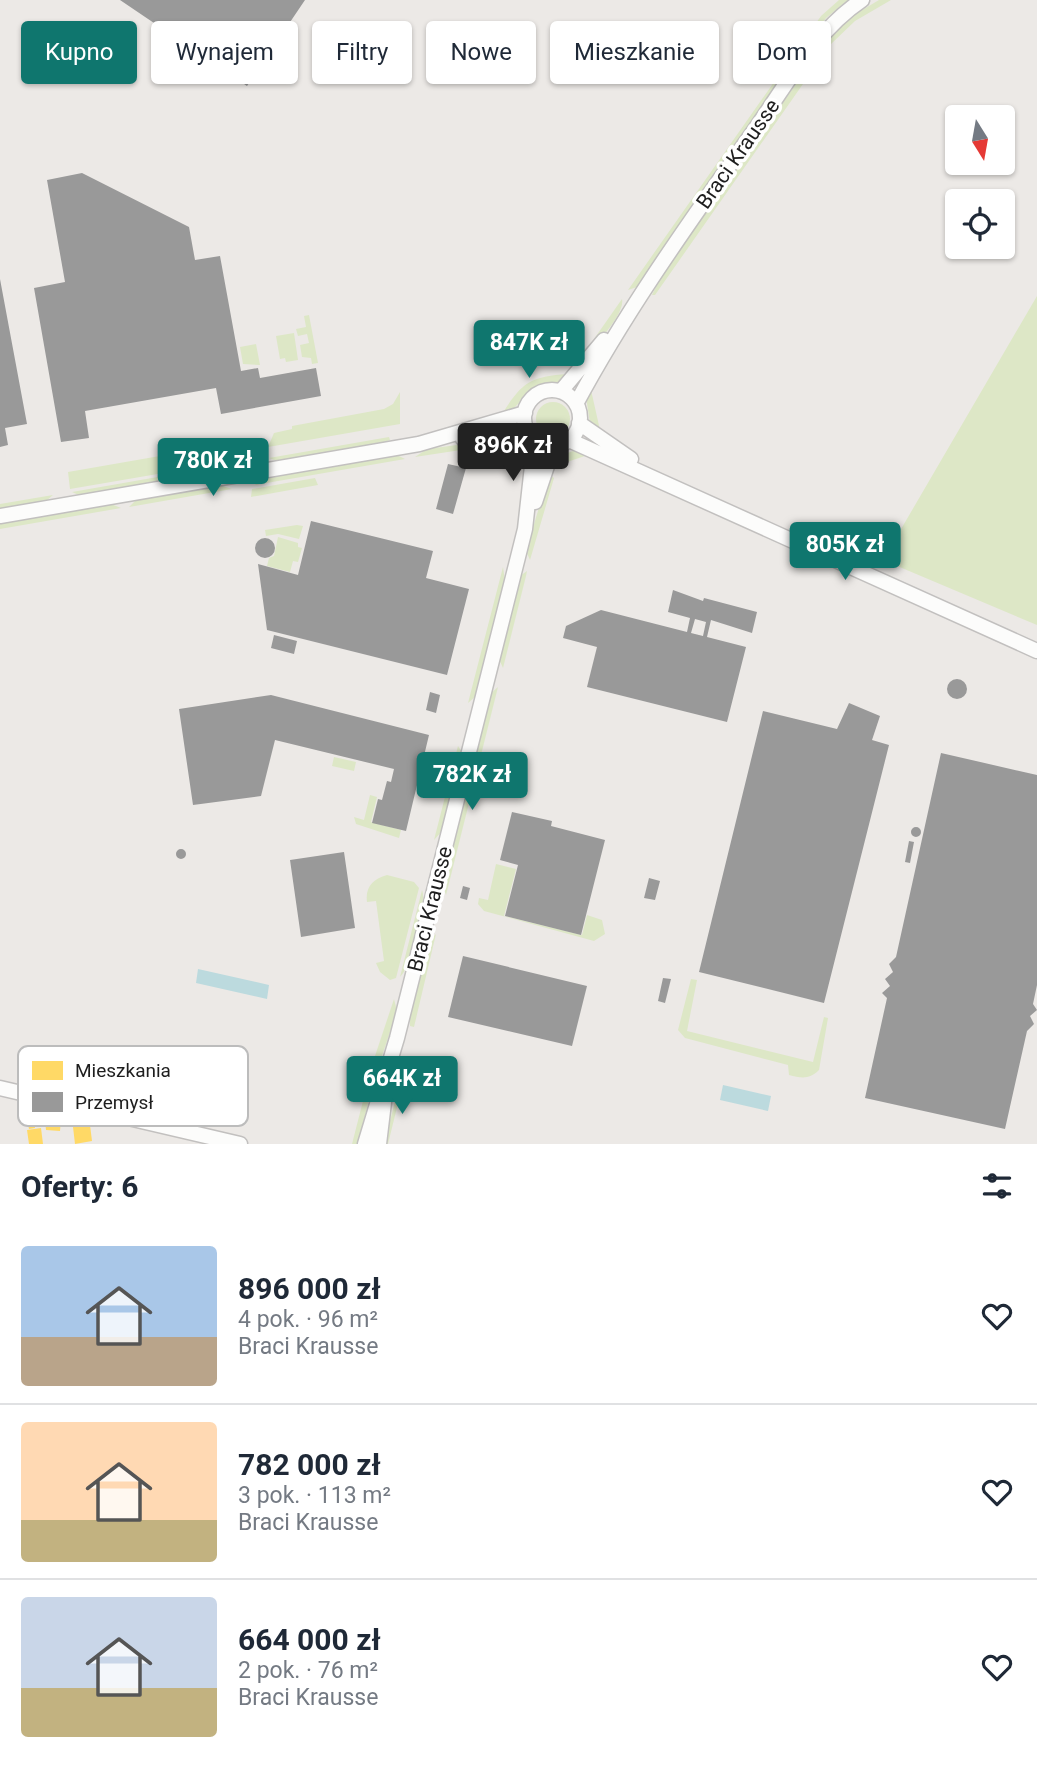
<!DOCTYPE html>
<html lang="pl">
<meta charset="utf-8">
<style>
:root{--surface:#fff;--page:#f6f6f7;--text:#1f2937;--muted:#747a83;--line:#e0e1e3;--accent:#0f766e}
body{margin:0;font-family:Roboto,sans-serif;background:var(--page);color:var(--text);height:100vh;display:flex;flex-direction:column;font-size:26px;white-space:nowrap}
*{box-sizing:border-box;margin:0}
p{font-size:23px;color:var(--muted)}
.icon{flex:none;width:38px;height:38px;fill:none;stroke:currentColor;stroke-width:2;stroke-linecap:round;stroke-linejoin:round}
.map{position:relative;height:1144px;overflow:hidden}
.details{display:flex;flex-direction:column;background:var(--surface);flex:1}
.details>*{flex:none}
.banner{position:absolute;left:21px;top:21px;width:996px;height:63px;display:flex;gap:14px}
.needle{width:46px;rotate:169deg}
.fabs{position:absolute;left:945px;top:105px;display:grid;gap:14px}
.fabs a{display:grid;place-items:center;width:70px;height:70px;border-radius:7px;background:var(--surface);box-shadow:0 2px 5px #0004;font-size:35px}
.price{position:absolute;translate:-50% -60px;padding:0 16px;border-radius:7px;background:var(--accent);color:#fff;font-size:23px;line-height:46px;filter:drop-shadow(0 2px 4px #0008)}
.price::after{content:'';position:absolute;left:50%;top:42px;width:21px;height:16px;margin-left:-10px;background:inherit;clip-path:polygon(0 0,100% 0,50% 100%)}
.price.active{background:#222;color:#fff}
ul{padding:0;list-style:none}
li{display:flex;align-items:center;gap:21px;height:175px;padding:0 21px}
li+li{border-top:2px solid var(--line)}
li span{display:grid;place-items:center;flex:none;width:196px;height:140px;border-radius:7px;color:#555}
li>.icon{margin-inline-start:auto}
span .icon{width:84px;height:84px;fill:#fffc;stroke-width:1}
li b{font-size:30px}
h2{display:flex;justify-content:space-between;align-items:center;height:84px;padding:0 21px;font-size:30px}
.pill{padding:0 24px;border-radius:7px;background:var(--surface);box-shadow:0 2px 5px #0004;font-size:24px;line-height:63px}
.pill.active{background:var(--accent);color:#fff}
.map>svg:first-child{display:block}
.grass{fill:#dde7c6}
.water{fill:#bcdade}
.homes{fill:#ffd966}
.industry{fill:#999;fill-rule:evenodd}
.lines{fill:none;stroke-linecap:round;stroke-linejoin:round}
.street-casing{stroke:#c2c0bf;stroke-width:17}
.street{stroke:#fcfcfb;stroke-width:14}
.labels{text-anchor:middle;dominant-baseline:central;stroke-width:7;stroke-linejoin:round;paint-order:stroke}
.street-label{font-size:21px;fill:#1e1e1e;stroke:#fff}
.key{fill:#fff;stroke:#bcbcbc;stroke-width:2}
.key-label{font-size:19px;fill:#1e1e1e}
</style>
<div class="map">
<svg width="1037" height="1144" viewBox="0 0 1037 1144">
<rect width="100%" height="100%" fill="#ece9e6"/>
<path class="grass" d="M 839,0 L 848,0 L 826,18 L 801,53 L 797,50 L 821,16 Z
M 879,0 L 891,0 L 855,21 L 831,44 L 655,295 L 652,295 L 661,276 L 824,44 L 852,16 Z
M 786,65 L 790,68 L 637,287 L 628,290 Z
M 1037,296 L 1037,625 L 883,560 Z
M 622,299 C 626,316 585,356 573,369 Z
M 309,315 L 318,363 L 312,364 L 311,358 L 302,357 L 300,345 L 309,343 L 307,334 L 298,336 L 296,329 L 306,327 L 304,316 Z
M 294,333 L 298,360 L 286,362 L 285,358 L 280,359 L 276,336 Z
M 256,344 L 260,365 L 243,364 L 240,347 Z
M 567,374 L 561,382 L 534,388 L 505,417 L 504,411 C 523,381 532,377 567,374 Z
M 591,390 L 600,430 L 590,423 L 586,397 Z
M 400,392 L 400,424 L 268,447 L 274,433 L 292,429 L 292,426 L 384,409 L 393,404 Z
M536 419a17 17 0 1 1 34 0a17 17 0 1 1-34 0Z
M 389,437 L 390,440 L 378,444 L 277,461 L 269,458 Z
M 502,439 L 500,444 L 415,457 L 427,449 Z
M 246,441 L 251,458 L 70,489 L 68,472 Z
M 573,451 L 587,452 L 585,456 L 552,467 L 559,456 Z
M 397,455 L 405,459 L 255,485 L 263,478 Z
M 249,461 L 242,468 L 81,496 L 72,492 Z
M 549,474 L 554,478 L 530,560 L 526,551 Z
M 315,478 L 318,485 L 251,497 L 252,489 Z
M 220,485 L 232,489 L 129,507 L 136,500 Z
M 53,495 L 45,502 L 0,510 L 0,504 Z
M 111,504 L 121,508 L 0,529 L 0,523 Z
M 297,525 L 303,526 L 299,539 L 278,534 L 266,536 L 265,530 Z
M 278,537 L 298,543 L 298,547 L 302,548 L 298,562 L 293,561 L 290,572 L 267,566 L 269,558 L 274,556 Z
M 503,567 L 505,581 L 476,696 L 468,703 Z
M 527,571 L 526,576 L 503,668 L 499,659 L 520,576 Z
M 498,687 L 446,895 L 442,883 L 490,694 Z
M 458,746 L 462,752 L 443,830 L 434,840 Z
M 334,757 L 356,762 L 354,771 L 332,766 Z
M 370,795 L 377,797 L 371,822 L 401,830 L 399,838 L 356,824 L 354,817 L 364,820 Z
M 496,864 L 516,869 L 504,916 L 582,935 L 587,915 L 602,920 L 605,934 L 594,941 L 484,911 L 478,904 L 479,898 L 488,900 Z
M 387,875 L 414,882 L 419,888 L 396,978 L 390,980 L 380,972 L 376,963 L 384,961 L 376,901 L 367,902 C 365,887 373,879 387,875 Z
M 422,890 C 428,905 412,966 400,977 Z
M 436,934 L 414,1027 L 410,1026 L 410,1016 L 427,943 Z
M 691,979 L 697,980 L 687,1031 L 813,1062 L 824,1017 L 828,1018 L 819,1070 C 809,1080 801,1078 789,1075 L 788,1065 L 685,1038 L 678,1030 Z
M 394,999 L 397,1011 L 373,1083 L 358,1144 L 352,1144 L 373,1062 Z
M 399,1086 L 402,1087 L 388,1144 L 384,1144 Z"/>
<path class="water" d="M 198,969 L 269,985 L 267,999 L 196,983 Z
M 723,1085 L 771,1096 L 768,1111 L 720,1100 Z"/>
<path class="homes" d="M 33,1119 L 35,1128 L 29,1129 L 27,1120 Z
M 61,1119 L 60,1131 L 46,1130 L 45,1120 Z
M 90,1125 L 92,1141 L 75,1144 L 73,1127 Z
M 41,1128 L 43,1144 L 29,1144 L 27,1130 Z"/>
<path class="industry" d="M 120,0 L 305,0 L 247,86 Z
M 82,173 L 189,227 L 195,260 L 220,256 L 241,371 L 258,368 L 260,378 L 316,368 L 321,396 L 221,414 L 216,388 L 85,411 L 89,438 L 61,442 L 34,288 L 65,282 L 47,180 Z
M 0,279 L 27,424 L 5,428 L 8,445 L 0,447 Z
M 448,464 L 466,468 L 453,514 L 436,509 Z
M 311,521 L 433,551 L 426,578 L 469,589 L 447,675 L 267,630 L 258,564 L 298,575 Z
M255 548a10 10 0 1 1 20 0a10 10 0 1 1-20 0Z
M 673,590 L 703,601 L 704,598 L 757,612 L 752,633 L 711,620 L 707,637 L 746,647 L 727,722 L 587,687 L 597,647 L 563,638 L 566,626 L 601,610 L 687,632 L 690,618 L 668,612 ZM 695,619 L 706,622 L 703,636 L 691,633 Z
M 274,635 L 297,641 L 294,654 L 271,648 Z
M947 689a10 10 0 1 1 20 0a10 10 0 1 1-20 0Z
M 430,692 L 440,695 L 436,713 L 426,710 Z
M 271,695 L 429,735 L 406,831 L 372,823 L 378,799 L 382,800 L 387,781 L 391,782 L 394,769 L 275,740 L 261,796 L 193,805 L 179,709 Z
M 849,703 L 880,716 L 872,740 L 889,745 L 824,1003 L 699,972 L 763,711 L 837,729 Z
M 941,753 L 1037,775 L 1037,985 L 1033,1004 L 1037,1010 L 1030,1016 L 1034,1024 L 1027,1031 L 1005,1129 L 865,1098 L 887,998 L 882,993 L 890,986 L 885,979 L 893,972 L 889,964 L 896,957 Z
M 512,812 L 552,821 L 551,826 L 605,840 L 581,935 L 505,916 L 518,865 L 500,860 Z
M911 832a5 5 0 1 1 10 0a5 5 0 1 1-10 0Z
M 909,841 L 914,842 L 910,863 L 905,862 Z
M176 854a5 5 0 1 1 10 0a5 5 0 1 1-10 0Z
M 344,852 L 355,928 L 301,937 L 290,860 Z
M 649,878 L 660,881 L 655,900 L 644,898 Z
M 463,886 L 470,888 L 467,900 L 460,898 Z
M 463,956 L 587,986 L 572,1046 L 448,1017 Z
M 663,978 L 671,979 L 665,1003 L 658,1001 Z"/>
<g class="lines">
<g class="street-casing">
<path id="street" d="M524 418a28 28 0 1 1 56 0a28 28 0 1 1-56 0Z
M 561,391 L 604,340
M 576,404 C 627,309 689,223 751,135 C 784,89 814,32 862,0
M 579,423 L 631,459
M 463,439 L 528,432
M 569,440 L 1037,651
M 535,502 L 554,445
M 0,516 L 419,444 L 525,413
M 0,1088 L 240,1144
M 365,1144 L 397,1038 L 518,557 L 525,529 L 535,439
M 379,1144 L 385,1094"/>
</g>
<use href="#street" class="street"/>
</g>
<g class="labels">
<g class="street-label">
<text transform="translate(738 154) rotate(-55)">Braci Krausse</text>
<text transform="translate(430 909) rotate(-76)">Braci Krausse</text>
</g>
</g>
<rect x="18" y="1046" width="230" height="80" rx="10" class="key"/>
<rect x="32" y="1061" width="31" height="19" fill="#ffd966"/>
<rect x="32" y="1092" width="31" height="20" fill="#999"/>
<g class="key-label">
<text x="75" y="1077">Mieszkania</text>
<text x="75" y="1109">Przemysł</text>
</g>
</svg>
<div class="fabs">
<a><svg class="needle" viewBox="-14 -14 28 28"><path d="M0-13l5 13h-10z" fill="#e53935"/><path d="M0 13l5-13h-10z" fill="#747a83"/></svg></a>
<a><svg class="icon" aria-label="locate" viewBox="0 0 24 24"><circle cx="12" cy="12" r="6"/><path d="M12 2v4M12 18v4M2 12h4M18 12h4"/></svg></a>
</div>
<b class="price" style="left:529px;top:380px">847K zł</b>
<b class="price active" style="left:513px;top:483px">896K zł</b>
<b class="price" style="left:213px;top:498px">780K zł</b>
<b class="price" style="left:845px;top:582px">805K zł</b>
<b class="price" style="left:472px;top:812px">782K zł</b>
<b class="price" style="left:402px;top:1116px">664K zł</b>
<div class="banner">
<a class="pill active">Kupno</a>
<a class="pill">Wynajem</a>
<a class="pill">Filtry</a>
<a class="pill">Nowe</a>
<a class="pill">Mieszkanie</a>
<a class="pill">Dom</a>
</div>
</div>
<section class="details">
<h2>Oferty: 6<svg class="icon" aria-label="filters" viewBox="0 0 24 24"><path d="M4 7h16M4 17h16"/><circle cx="9" cy="7" r="2"/><circle cx="15" cy="17" r="2"/></svg></h2>
<ul>
<li><span style="background:linear-gradient(#a9c7e8 65%,#b9a48a 0)"><svg class="icon" aria-label="home" viewBox="0 0 24 24"><path d="M3 11l9-7 9 7M6 9v11h12V9"/></svg></span><div><b>896 000 zł</b><p>4 pok. · 96 m²</p><p>Braci Krausse</p></div><svg class="icon" aria-label="heart" viewBox="0 0 24 24"><path d="M12 20l-8-8c-3-5 5-10 8-4 3-6 11-1 8 4z"/></svg></li>
<li><span style="background:linear-gradient(#ffd9b3 70%,#c2b280 0)"><svg class="icon" aria-label="home" viewBox="0 0 24 24"><path d="M3 11l9-7 9 7M6 9v11h12V9"/></svg></span><div><b>782 000 zł</b><p>3 pok. · 113 m²</p><p>Braci Krausse</p></div><svg class="icon" aria-label="heart" viewBox="0 0 24 24"><path d="M12 20l-8-8c-3-5 5-10 8-4 3-6 11-1 8 4z"/></svg></li>
<li><span style="background:linear-gradient(#c9d6e8 65%,#c2b280 0)"><svg class="icon" aria-label="home" viewBox="0 0 24 24"><path d="M3 11l9-7 9 7M6 9v11h12V9"/></svg></span><div><b>664 000 zł</b><p>2 pok. · 76 m²</p><p>Braci Krausse</p></div><svg class="icon" aria-label="heart" viewBox="0 0 24 24"><path d="M12 20l-8-8c-3-5 5-10 8-4 3-6 11-1 8 4z"/></svg></li>
</ul>
</section>
